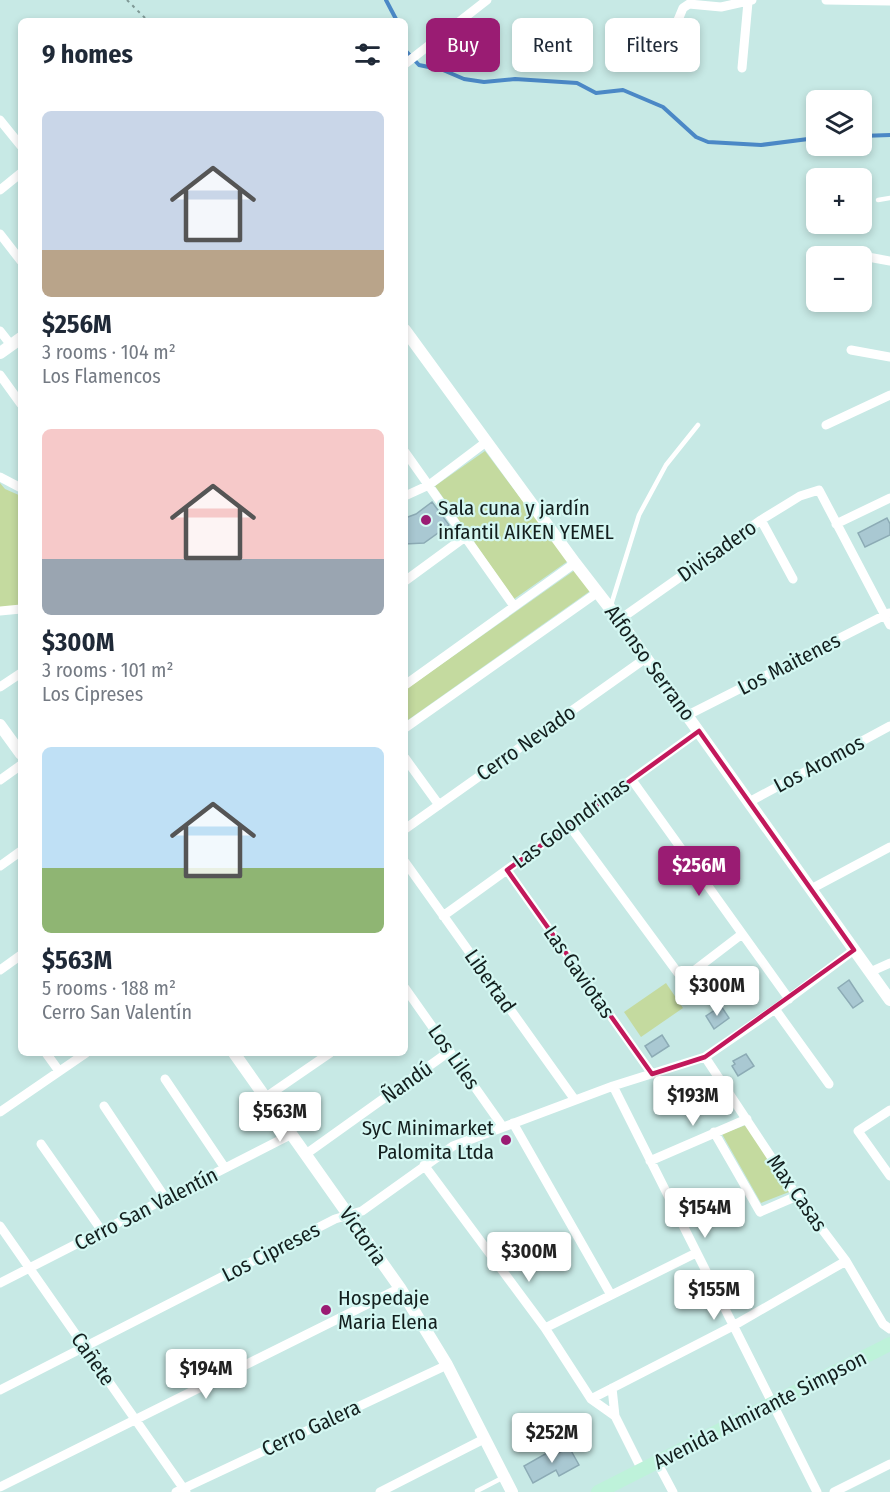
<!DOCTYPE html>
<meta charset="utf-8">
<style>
:root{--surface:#fff;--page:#f2f2f3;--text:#1f2937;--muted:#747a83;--accent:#9a1c73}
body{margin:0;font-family:"Fira Sans Condensed",sans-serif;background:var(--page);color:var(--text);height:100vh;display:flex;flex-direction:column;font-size:22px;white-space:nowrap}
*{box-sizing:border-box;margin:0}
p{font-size:20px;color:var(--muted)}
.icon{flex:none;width:33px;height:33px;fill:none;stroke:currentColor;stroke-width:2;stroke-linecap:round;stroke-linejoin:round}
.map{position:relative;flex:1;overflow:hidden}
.drawer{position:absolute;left:18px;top:18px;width:390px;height:1038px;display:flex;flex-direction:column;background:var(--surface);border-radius:9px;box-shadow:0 3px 9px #0003}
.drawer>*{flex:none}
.guide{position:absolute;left:426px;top:18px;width:374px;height:54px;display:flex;gap:12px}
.fabs{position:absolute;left:806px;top:90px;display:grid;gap:12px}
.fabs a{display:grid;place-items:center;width:66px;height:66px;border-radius:9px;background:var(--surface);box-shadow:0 3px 9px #0003;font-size:30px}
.price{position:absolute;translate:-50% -51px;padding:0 14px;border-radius:6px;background:#fff;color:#222;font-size:20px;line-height:39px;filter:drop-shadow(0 2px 3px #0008)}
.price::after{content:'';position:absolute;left:50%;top:36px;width:18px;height:14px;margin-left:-9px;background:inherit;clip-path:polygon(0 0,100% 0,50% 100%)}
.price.current{background:var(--accent);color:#fff}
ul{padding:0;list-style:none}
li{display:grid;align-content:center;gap:12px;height:318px;padding:0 24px}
li span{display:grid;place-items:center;height:186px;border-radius:9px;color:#555}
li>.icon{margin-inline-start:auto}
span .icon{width:108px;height:108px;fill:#fffc;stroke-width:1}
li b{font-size:26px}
h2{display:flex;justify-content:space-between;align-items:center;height:72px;padding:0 24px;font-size:26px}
.pill{padding:0 21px;border-radius:9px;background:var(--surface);box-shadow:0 3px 9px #0003;font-size:21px;line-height:54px}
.pill.current{background:var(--accent);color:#fff}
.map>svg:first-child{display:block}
.green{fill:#c4da9f}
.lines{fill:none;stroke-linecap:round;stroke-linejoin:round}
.stream{stroke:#4b88c6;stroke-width:4}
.building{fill:#a9c8d2;stroke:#8cabb5;stroke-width:1.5}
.path{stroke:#7e9794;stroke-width:2;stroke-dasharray:3 4.5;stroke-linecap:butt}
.service{stroke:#fff;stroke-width:4.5}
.minor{stroke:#fff;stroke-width:9}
.tertiary{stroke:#fff;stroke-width:12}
.secondary{stroke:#bef2da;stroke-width:14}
.marked{fill:none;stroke:#c2185b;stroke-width:4.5;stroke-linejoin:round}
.poi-dot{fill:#9a1c73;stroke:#d4f7f2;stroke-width:2}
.labels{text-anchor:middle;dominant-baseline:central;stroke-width:4.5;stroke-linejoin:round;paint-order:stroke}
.poi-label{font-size:21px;fill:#131f1e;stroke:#d4f7f2;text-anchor:start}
.street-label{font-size:21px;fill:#131f1e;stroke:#d4f7f2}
</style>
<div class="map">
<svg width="890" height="1492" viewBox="0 0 890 1492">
<rect width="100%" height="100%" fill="#c7e9e5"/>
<path class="green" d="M 485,451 L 568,561 L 514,599 L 435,486 Z
M 0,483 L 5,489 L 21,496 L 21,606 L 0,609 Z
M 575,570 L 590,591 L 405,722 L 405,690 Z
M 666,983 L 683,1008 L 641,1037 L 624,1012 Z
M 746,1125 L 789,1192 L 761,1203 L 722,1134 Z"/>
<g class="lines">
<path class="stream" d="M 386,0 L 397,21
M 405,50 L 419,65 L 443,70 L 464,79 L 484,82 L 515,79 L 577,83 L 596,93 L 623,90 L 663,107 L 696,137 L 708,142 L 761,145 L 816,138
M 861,136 L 890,135"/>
</g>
<path class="building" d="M 432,502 L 449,525 L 424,543 L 405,544 L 405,518 L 416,514 Z
M 887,518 L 890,524 L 890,535 L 865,547 L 858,533 Z
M 849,980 L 863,1001 L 853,1008 L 838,988 Z
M 721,1006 L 729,1018 L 714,1029 L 706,1016 Z
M 662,1035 L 669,1046 L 652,1057 L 645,1046 Z
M 746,1054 L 754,1066 L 738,1076 L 732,1066 L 735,1064 L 733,1061 Z
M 569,1447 L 579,1465 L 559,1476 L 556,1470 L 533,1483 L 524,1466 L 554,1449 L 557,1454 Z"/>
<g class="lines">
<path class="path" d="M 127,0 L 148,21"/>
<path class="service" d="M 878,200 L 890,198
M 611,605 L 639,515 L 666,465 L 698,425
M 477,1491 L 504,1477"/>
<path class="minor" d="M 826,0 L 890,1
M 674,59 L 678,20 L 683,8 L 689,4 L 721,7 L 752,0
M 405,64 L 487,0
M 742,68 L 748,2
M 0,120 L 21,146
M 0,190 L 21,173
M 0,234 L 21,261
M 857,255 L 890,261
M 0,331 L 11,345
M 851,350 L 890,357
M 0,375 L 21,404
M 826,425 L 890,395
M 405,452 L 514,606
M 0,477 L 21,488
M 405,496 L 429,485 L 486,442
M 761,520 L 793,579
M 836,524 L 890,498
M 405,581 L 465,537
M 0,611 L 21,609
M 619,620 L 761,520 L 800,496 L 819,490 L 890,625
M 405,685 L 575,563
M 0,687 L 21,673
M 688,715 L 889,613
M 405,728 L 598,592
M 405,758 L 439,805
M 0,780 L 21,765
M 632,780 L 789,999
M 749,802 L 890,726
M 569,825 L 678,973 L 691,973 L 742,934
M 405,829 L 646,658
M 405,862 L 575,1100
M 0,866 L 21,851
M 507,870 L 652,1074
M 811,889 L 890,847
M 443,916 L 699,731
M 0,970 L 21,955
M 870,972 L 890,963
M 405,988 L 503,1127
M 775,1009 L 829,1084
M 46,1053 L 59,1071
M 705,1057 L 797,1196 L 846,1261 L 883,1324 L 890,1329
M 165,1079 L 225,1168
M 613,1086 L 817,1492
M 266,1097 L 330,1053
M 104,1106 L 166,1199
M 890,1110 L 858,1131 L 890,1176
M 0,1112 L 86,1053
M 513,1123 L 611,1295
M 714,1132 L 760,1212 L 797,1196
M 41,1144 L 102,1231
M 306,1154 L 450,1051
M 650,1161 L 747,1119
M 424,1165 L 545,1328 L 591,1399 L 615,1416
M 0,1226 L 186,1492
M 0,1283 L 292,1134
M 545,1328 L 696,1253
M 612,1388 L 615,1416 L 642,1470
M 0,1390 L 335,1219 L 362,1211 L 453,1146 L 613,1086 L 705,1057 L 775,1009 L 854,950
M 591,1399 L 733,1326 L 846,1261
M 657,1462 L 673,1492
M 0,1487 L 400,1288
M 176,1492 L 447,1365
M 380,1492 L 484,1439
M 834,1492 L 890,1464"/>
<path class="tertiary" d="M 405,330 L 575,563 L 619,620 L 890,1000
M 0,353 L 21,338
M 0,725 L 21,754
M 234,1053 L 400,1288 L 447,1365 L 512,1492"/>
<path class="secondary" d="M 598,1492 L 890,1344"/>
</g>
<path class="marked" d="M 699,731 L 854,950 L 705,1057 L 652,1074 L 507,870 Z"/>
<g class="poi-dot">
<circle cx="426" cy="520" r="6"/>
<circle cx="506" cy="1140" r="6"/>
<circle cx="326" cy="1310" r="6"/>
</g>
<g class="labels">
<g class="poi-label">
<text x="438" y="508">Sala cuna y jardín<tspan x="438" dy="24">infantil AIKEN YEMEL</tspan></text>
<text x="494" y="1128" text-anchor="end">SyC Minimarket<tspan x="494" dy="24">Palomita Ltda</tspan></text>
<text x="338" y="1298">Hospedaje<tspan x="338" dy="24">Maria Elena</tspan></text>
</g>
<g class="street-label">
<text transform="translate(717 551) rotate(-35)">Divisadero</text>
<text transform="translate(650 663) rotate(54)">Alfonso Serrano</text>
<text transform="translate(789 664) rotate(-27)">Los Maitenes</text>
<text transform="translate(526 743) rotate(-35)">Cerro Nevado</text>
<text transform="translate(819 764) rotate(-28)">Los Aromos</text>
<text transform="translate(571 823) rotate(-36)">Las Golondrinas</text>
<text transform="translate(579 972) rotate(55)">Las Gaviotas</text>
<text transform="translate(490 981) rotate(55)">Libertad</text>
<text transform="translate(454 1057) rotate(55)">Los Liles</text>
<text transform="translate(407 1082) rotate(-35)">Ñandú</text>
<text transform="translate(797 1193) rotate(55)">Max Casas</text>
<text transform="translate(146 1209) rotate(-27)">Cerro San Valentín</text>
<text transform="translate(363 1236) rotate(55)">Victoria</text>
<text transform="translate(271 1252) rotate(-27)">Los Cipreses</text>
<text transform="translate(93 1359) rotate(55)">Cañete</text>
<text transform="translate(760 1410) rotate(-27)">Avenida Almirante Simpson</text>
<text transform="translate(311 1428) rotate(-25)">Cerro Galera</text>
</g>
</g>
</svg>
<div class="fabs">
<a><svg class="icon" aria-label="layers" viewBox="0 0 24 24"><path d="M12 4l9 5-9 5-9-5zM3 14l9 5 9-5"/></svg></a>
<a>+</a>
<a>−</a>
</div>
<b class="price current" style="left:699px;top:897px">$256M</b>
<b class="price" style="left:717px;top:1017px">$300M</b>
<b class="price" style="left:693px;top:1127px">$193M</b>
<b class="price" style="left:280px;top:1143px">$563M</b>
<b class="price" style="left:705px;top:1239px">$154M</b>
<b class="price" style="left:529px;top:1283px">$300M</b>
<b class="price" style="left:714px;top:1321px">$155M</b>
<b class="price" style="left:206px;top:1400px">$194M</b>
<b class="price" style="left:552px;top:1464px">$252M</b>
<div class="guide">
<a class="pill current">Buy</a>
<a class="pill">Rent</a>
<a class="pill">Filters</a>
</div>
<section class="drawer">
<h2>9 homes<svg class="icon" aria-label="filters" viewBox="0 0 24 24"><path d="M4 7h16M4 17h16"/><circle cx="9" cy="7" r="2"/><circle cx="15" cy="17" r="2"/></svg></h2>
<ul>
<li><span style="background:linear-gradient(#c9d6e8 75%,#b9a48a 0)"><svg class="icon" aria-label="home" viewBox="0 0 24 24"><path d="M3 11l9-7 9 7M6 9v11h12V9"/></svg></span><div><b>$256M</b><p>3 rooms · 104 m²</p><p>Los Flamencos</p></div></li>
<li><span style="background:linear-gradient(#f6c9c9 70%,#9aa5b1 0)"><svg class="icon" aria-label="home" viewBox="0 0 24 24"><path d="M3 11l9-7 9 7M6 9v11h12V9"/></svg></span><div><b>$300M</b><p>3 rooms · 101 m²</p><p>Los Cipreses</p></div></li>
<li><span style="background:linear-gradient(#bfe0f5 65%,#8fb573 0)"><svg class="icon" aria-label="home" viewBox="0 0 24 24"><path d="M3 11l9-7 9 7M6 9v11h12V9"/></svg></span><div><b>$563M</b><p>5 rooms · 188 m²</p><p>Cerro San Valentín</p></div></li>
</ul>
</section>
</div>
